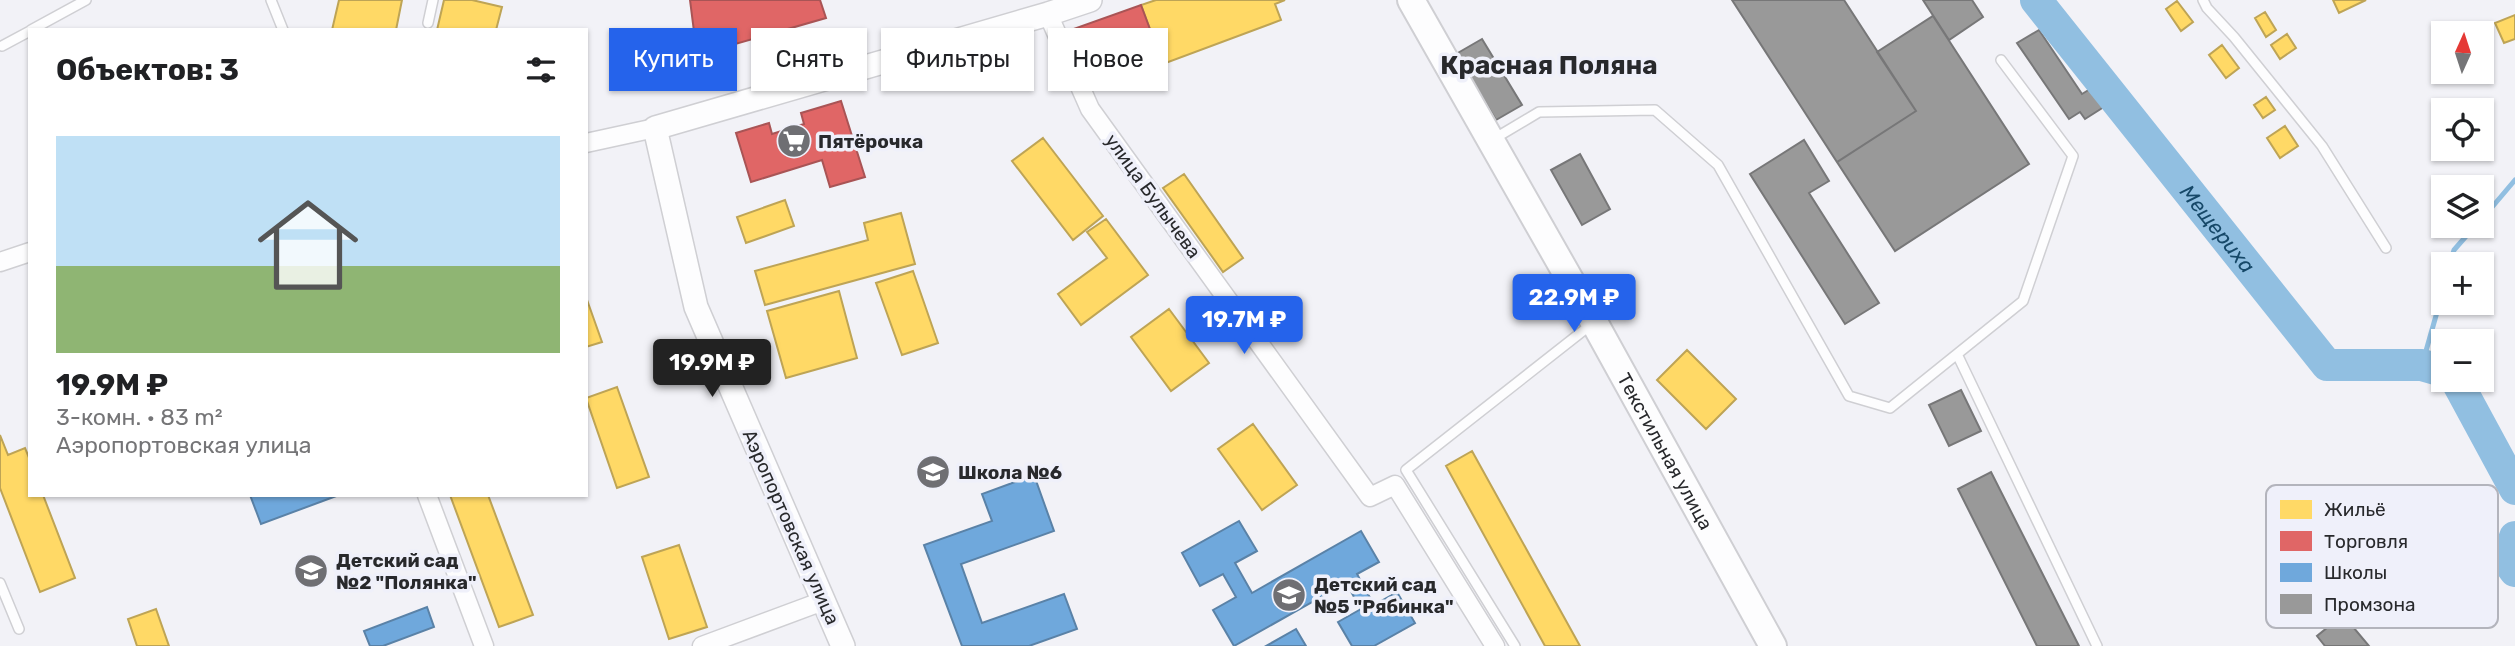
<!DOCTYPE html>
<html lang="ru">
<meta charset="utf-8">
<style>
:root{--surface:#fff;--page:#f6f6f6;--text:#202124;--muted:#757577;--line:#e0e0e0;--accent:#2563eb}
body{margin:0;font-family:Rubik,sans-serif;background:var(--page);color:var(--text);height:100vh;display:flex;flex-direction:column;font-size:26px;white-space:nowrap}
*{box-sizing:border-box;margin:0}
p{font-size:23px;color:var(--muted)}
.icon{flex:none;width:38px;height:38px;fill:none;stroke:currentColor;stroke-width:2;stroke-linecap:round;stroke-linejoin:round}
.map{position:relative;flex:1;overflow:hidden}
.details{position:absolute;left:28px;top:28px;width:560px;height:469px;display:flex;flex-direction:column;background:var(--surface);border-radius:0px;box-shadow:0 2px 5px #0004}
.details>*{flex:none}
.top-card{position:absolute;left:609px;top:28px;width:665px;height:63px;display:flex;gap:14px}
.needle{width:46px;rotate:3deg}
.fabs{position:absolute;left:2431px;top:21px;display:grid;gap:14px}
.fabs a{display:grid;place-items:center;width:63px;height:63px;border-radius:0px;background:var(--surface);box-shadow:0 2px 5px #0004;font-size:35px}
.price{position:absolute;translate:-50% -60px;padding:0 16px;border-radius:7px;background:var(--accent);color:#fff;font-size:23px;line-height:46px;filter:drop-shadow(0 2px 4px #0008)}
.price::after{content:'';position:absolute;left:50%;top:42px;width:21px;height:16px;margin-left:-10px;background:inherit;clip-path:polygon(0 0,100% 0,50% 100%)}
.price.active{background:#222;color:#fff}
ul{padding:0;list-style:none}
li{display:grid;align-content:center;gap:14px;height:371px;padding:0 28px}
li+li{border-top:2px solid var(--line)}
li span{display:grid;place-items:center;height:217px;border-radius:0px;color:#555}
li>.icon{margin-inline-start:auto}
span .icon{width:126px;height:126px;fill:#fffc;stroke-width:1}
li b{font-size:30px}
h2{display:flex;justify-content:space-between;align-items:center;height:84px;padding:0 28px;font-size:30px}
.pill{padding:0 24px;border-radius:0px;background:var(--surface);box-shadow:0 2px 5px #0004;font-size:24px;line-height:63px}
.pill.active{background:var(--accent);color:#fff}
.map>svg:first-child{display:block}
.homes{fill:#ffd966;stroke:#bea455;stroke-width:2}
.shops{fill:#e06666;stroke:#a95455;stroke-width:2}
.schools{fill:#6fa8dc;stroke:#5a82a7;stroke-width:2}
.industry{fill:#999;stroke:#777778;stroke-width:2}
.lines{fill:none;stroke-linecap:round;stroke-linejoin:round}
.stream{stroke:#91bfe1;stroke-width:5}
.river{stroke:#91bfe1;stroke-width:32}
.service-casing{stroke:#cfcfd3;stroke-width:12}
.minor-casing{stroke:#cfcfd3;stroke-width:21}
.tertiary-casing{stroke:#cfcfd3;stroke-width:26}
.secondary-casing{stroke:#cfcfd3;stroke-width:30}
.service{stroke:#fdfdfe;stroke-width:9}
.minor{stroke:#fdfdfe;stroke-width:18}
.tertiary{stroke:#fdfdfe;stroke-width:23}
.secondary{stroke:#fdfdfe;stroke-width:26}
.labels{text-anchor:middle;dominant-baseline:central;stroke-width:7;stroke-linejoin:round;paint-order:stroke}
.poi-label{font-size:19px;font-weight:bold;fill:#28292c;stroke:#eff0fa;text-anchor:start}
.street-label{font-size:19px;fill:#28292c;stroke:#eff0fa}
.water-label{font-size:21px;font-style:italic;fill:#164868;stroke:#eff0fa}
.district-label{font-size:26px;font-weight:bold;fill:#28292c;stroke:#eff0fa}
.key{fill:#eff0fa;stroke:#b3b4bc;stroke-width:2}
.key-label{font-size:19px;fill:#28292c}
</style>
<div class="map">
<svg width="2515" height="646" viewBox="0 0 2515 646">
<rect width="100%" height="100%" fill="#f2f2f7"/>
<path class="homes" d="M 339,0 L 402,0 L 396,30 L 332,30 Z
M 444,0 L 472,0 L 502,7 L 496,30 L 437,30 Z
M 1156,0 L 1285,0 L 1275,4 L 1281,20 L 1163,64 L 1141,5 Z
M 2333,0 L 2366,0 L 2339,13 Z
M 2177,1 L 2193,22 L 2181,31 L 2166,9 Z
M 2265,12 L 2276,30 L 2266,37 L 2255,18 Z
M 2515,15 L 2515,39 L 2504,43 L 2495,23 Z
M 2287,34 L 2296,48 L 2280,59 L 2271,45 Z
M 2222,45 L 2239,68 L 2226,78 L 2209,55 Z
M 2266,97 L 2275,110 L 2263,118 L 2254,105 Z
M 2285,126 L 2298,146 L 2280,158 L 2267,138 Z
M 1043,138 L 1103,216 L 1073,240 L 1012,161 Z
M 1184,174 L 1243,258 L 1223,272 L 1163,188 Z
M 785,200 L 794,226 L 746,243 L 737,217 Z
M 901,213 L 915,264 L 765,305 L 755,271 L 868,240 L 864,223 Z
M 1106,219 L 1148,275 L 1081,325 L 1058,294 L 1107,258 L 1087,232 Z
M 913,271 L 938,343 L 902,355 L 876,283 Z
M 839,291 L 857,358 L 786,378 L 767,311 Z
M 586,297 L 602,342 L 586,347 Z
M 1169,309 L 1209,363 L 1171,391 L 1131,337 Z
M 1687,350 L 1736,399 L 1706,429 L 1657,380 Z
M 617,387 L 649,477 L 617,488 L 586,398 Z
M 1253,424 L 1297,485 L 1262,510 L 1218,449 Z
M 0,435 L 8,455 L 25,448 L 30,460 L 30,495 L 43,495 L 75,578 L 40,592 L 0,488 Z
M 1472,451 L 1580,646 L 1545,646 L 1446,466 Z
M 450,495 L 488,495 L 533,615 L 499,627 Z
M 679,545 L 707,627 L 669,639 L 642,557 Z
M 156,609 L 169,646 L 137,646 L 128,619 Z"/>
<path class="shops" d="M 690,0 L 820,0 L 826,18 L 697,55 Z
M 1141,5 L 1163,64 L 1089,87 L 1065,32 Z
M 841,101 L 865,177 L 830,187 L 822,160 L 751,182 L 736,133 L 769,123 L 772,134 L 804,124 L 801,113 Z"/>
<path class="schools" d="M 1034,475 L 1054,531 L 961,564 L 982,623 L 1064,594 L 1077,629 L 1029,646 L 962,646 L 924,545 L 992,521 L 982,494 Z
M 250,495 L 339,495 L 261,524 Z
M 1239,521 L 1257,551 L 1235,563 L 1252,593 L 1361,531 L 1379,562 L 1357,574 L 1374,605 L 1397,592 L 1415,623 L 1374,646 L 1352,646 L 1338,622 L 1361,609 L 1346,583 L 1234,646 L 1213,610 L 1236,597 L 1223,574 L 1200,586 L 1182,553 Z
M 427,607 L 434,627 L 383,646 L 370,646 L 364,631 Z
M 1296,629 L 1306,646 L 1266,646 Z"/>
<path class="industry" d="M 1732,0 L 1844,0 L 1916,111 L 1837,162 Z
M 1923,0 L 1972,0 L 1983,17 L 1949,40 Z
M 1933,16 L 2029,164 L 1895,251 L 1837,162 L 1916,111 L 1877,52 Z
M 2039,30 L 2082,94 L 2095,86 L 2107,105 L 2085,119 L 2080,112 L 2069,119 L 2017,43 Z
M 1482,39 L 1522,105 L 1496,120 L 1456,54 Z
M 1804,140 L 1829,181 L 1809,193 L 1879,303 L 1845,324 L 1750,174 Z
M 1580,154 L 1610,209 L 1582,225 L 1551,170 Z
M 1961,390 L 1981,431 L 1949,446 L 1929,405 Z
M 1991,472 L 2079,646 L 2037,646 L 1958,489 Z
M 2343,615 L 2369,646 L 2325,646 L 2317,636 Z"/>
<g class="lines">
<path class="stream" d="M 2482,219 L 2515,180
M 2450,264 L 2454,250 L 2475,226
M 2422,365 L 2443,291"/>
<g class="river">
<path id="s1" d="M 2036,0 L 2327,365 L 2422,365 L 2443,371"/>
<path d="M 2456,380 L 2515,489"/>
<path d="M 2515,537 L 2507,560 L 2515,571"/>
</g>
<g class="service-casing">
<path id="service" d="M 271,0 L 283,30
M 2203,0 L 2207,8 L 2234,37 L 2322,146 L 2386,248
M 428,23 L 433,0
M 31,30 L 86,0
M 2,46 L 30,31
M 1492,140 L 1539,112 L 1655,110 L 1718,165 L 1849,396 L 1890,408 L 2023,301 L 2073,156 L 2001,60
M 1957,354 L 2097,646
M 0,583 L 19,629
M 1515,646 L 1406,470 L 1593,323"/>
</g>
<g class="minor-casing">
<path id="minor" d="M 1048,14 L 1090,109 L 1370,497 L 1395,485 L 1495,646
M 586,143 L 655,128
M 0,262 L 30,252
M 427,495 L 484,646
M 702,646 L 823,601"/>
</g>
<g class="tertiary-casing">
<path id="tertiary" d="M 843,646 L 696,307 L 655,128 L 1048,14 L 1090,0"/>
</g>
<g class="secondary-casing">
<g id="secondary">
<path id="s2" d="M 1411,0 L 1594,322 L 1773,646"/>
</g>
</g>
<use href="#service" class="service"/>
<use href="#minor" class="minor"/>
<use href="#tertiary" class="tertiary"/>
<use href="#secondary" class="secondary"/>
</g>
<defs>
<g id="supermarket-disc" transform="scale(1.75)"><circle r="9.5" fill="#6f6f73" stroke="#eff0fa"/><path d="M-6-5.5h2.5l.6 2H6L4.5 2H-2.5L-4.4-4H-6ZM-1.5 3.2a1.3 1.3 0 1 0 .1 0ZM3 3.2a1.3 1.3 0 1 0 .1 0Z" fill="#fff"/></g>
<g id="school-disc" transform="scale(1.75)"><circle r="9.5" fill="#6f6f73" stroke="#eff0fa"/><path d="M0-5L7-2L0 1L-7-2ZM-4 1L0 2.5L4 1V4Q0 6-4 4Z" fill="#fff"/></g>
</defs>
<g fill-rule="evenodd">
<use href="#supermarket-disc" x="794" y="141"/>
<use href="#school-disc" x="933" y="472"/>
<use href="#school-disc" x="311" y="571"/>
<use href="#school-disc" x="1289" y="595"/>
</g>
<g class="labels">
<g class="poi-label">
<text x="818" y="141">Пятёрочка</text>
<text x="958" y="472">Школа №6</text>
<text x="336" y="560">Детский сад<tspan x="336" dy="22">№2 "Полянка"</tspan></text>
<text x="1314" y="584">Детский сад<tspan x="1314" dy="22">№5 "Рябинка"</tspan></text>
</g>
<g class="street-label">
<text transform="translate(1153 196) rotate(54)">улица Булычева</text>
<text stroke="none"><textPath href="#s2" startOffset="518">Текстильная улица</textPath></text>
<text transform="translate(791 527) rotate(66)">Аэропортовская улица</text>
</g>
<g class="water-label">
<text stroke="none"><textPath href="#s1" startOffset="292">Мещериха</textPath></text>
</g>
<g class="district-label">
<text x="1549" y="65">Красная Поляна</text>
</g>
</g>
<rect x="2266" y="485" width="232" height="143" rx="10" class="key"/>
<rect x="2280" y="500" width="32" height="19" fill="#ffd966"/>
<rect x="2280" y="531" width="32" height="20" fill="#e06666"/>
<rect x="2280" y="563" width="32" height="19" fill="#6fa8dc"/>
<rect x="2280" y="594" width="32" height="20" fill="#999"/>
<g class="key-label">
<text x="2324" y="516">Жильё</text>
<text x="2324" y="548">Торговля</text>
<text x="2324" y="579">Школы</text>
<text x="2324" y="611">Промзона</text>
</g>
</svg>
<div class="fabs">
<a><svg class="needle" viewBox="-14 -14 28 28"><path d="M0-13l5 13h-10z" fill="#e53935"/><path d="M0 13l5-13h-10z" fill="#757577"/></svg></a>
<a><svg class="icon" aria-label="locate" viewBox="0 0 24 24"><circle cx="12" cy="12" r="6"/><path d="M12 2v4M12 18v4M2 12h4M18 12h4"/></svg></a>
<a><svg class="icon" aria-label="layers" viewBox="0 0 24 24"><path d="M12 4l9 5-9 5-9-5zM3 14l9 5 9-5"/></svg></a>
<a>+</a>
<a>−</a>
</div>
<b class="price" style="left:1574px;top:334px">22.9M ₽</b>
<b class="price" style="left:1244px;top:356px">19.7M ₽</b>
<b class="price active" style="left:712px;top:399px">19.9M ₽</b>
<div class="top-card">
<a class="pill active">Купить</a>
<a class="pill">Снять</a>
<a class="pill">Фильтры</a>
<a class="pill">Новое</a>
</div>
<section class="details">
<h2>Объектов: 3<svg class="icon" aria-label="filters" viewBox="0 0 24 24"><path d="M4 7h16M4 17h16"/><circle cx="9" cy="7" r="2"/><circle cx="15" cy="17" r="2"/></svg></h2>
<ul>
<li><span style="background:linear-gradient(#bfe0f5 60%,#8fb573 0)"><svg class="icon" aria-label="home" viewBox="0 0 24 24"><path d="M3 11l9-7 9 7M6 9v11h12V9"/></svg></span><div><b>19.9M ₽</b><p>3-комн. · 83 m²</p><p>Аэропортовская улица</p></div></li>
</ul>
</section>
</div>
